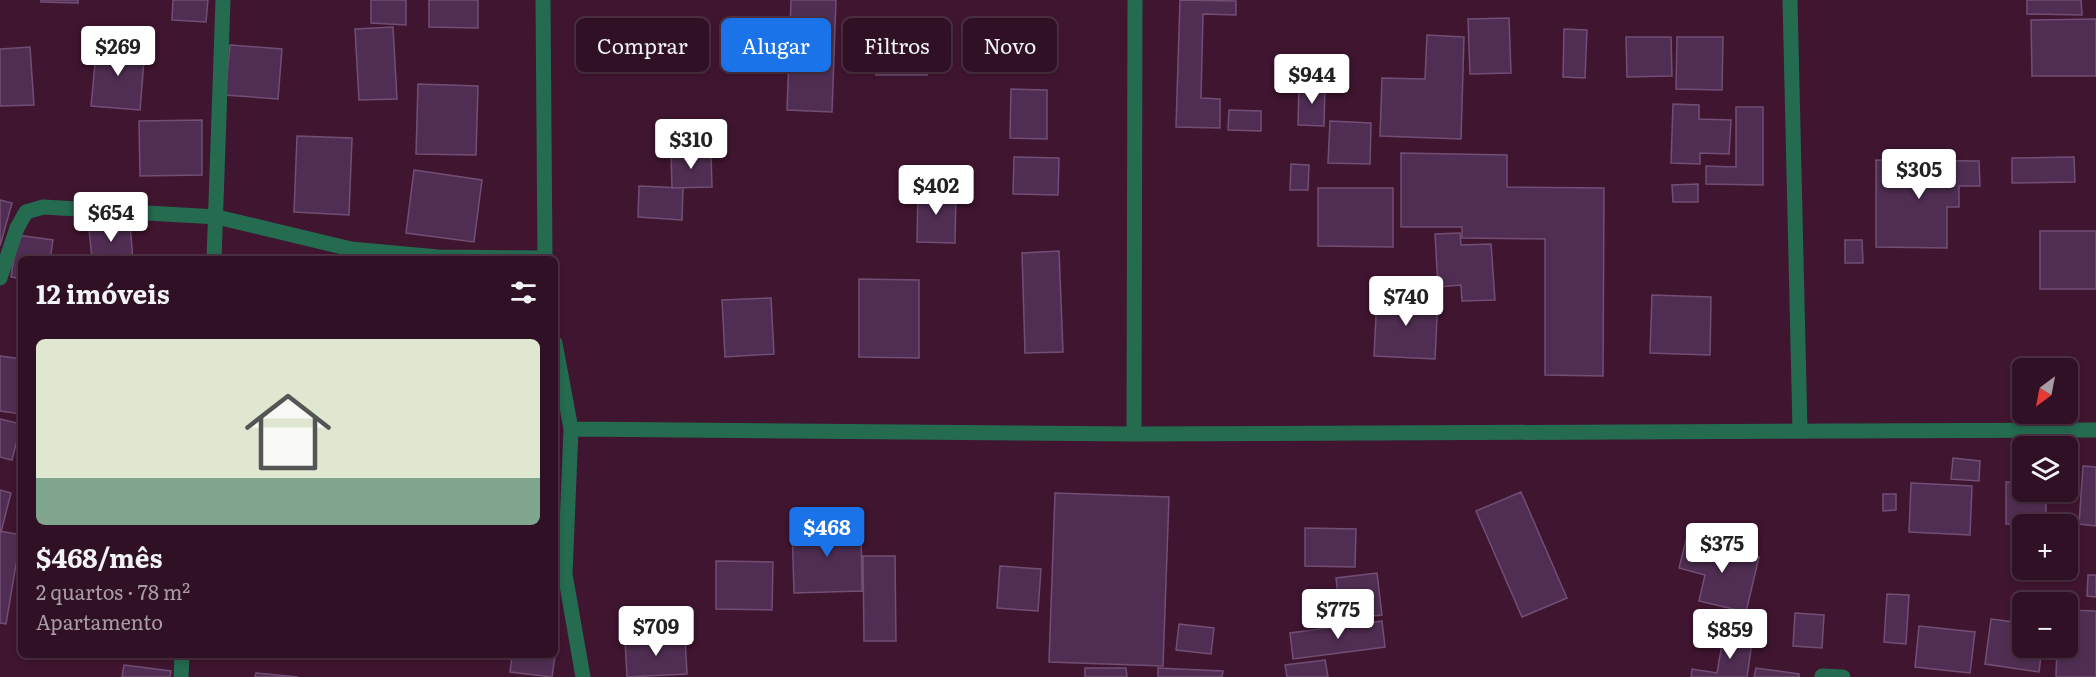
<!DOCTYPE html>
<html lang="pt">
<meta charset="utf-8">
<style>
:root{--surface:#301024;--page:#3c1e31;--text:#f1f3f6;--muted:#a89da6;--line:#4b3041;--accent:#1a73e8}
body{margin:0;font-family:Literata,serif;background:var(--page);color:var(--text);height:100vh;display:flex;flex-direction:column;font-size:22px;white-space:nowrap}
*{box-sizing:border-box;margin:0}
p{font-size:20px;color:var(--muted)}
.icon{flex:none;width:33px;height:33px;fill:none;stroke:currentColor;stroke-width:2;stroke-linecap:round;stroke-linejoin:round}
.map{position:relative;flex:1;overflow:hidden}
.details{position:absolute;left:18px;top:256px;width:540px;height:402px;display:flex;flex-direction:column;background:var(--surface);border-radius:9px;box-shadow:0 3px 9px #0003,0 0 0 2px var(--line)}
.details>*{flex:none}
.top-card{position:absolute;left:576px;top:18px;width:570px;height:54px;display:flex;gap:12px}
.needle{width:39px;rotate:212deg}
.buttons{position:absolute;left:2012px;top:358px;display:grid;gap:12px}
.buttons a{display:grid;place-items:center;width:66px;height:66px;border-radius:9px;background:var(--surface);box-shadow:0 3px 9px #0003,0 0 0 2px var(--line);font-size:30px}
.price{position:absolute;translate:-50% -51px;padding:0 14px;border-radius:6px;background:#fff;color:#222;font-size:20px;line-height:39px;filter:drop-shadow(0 2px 3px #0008)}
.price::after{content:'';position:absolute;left:50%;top:36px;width:18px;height:14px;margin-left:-9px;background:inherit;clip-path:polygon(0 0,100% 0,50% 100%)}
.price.active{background:var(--accent);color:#fff}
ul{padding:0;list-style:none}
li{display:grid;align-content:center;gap:12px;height:318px;padding:0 18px}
li span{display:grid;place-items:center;height:186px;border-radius:9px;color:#555}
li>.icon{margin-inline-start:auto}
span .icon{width:108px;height:108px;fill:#fffc;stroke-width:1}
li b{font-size:26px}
h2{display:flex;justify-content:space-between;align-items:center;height:72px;padding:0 18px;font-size:26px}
.tag{padding:0 21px;border-radius:9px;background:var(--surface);box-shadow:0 3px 9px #0003,0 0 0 2px var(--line);font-size:21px;line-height:54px}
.tag.active{background:var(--accent);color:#fff}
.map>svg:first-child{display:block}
.building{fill:#502e53;stroke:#724e75;stroke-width:1.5}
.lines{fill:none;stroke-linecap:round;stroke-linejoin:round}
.minor{stroke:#246b50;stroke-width:15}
</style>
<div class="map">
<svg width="2096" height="677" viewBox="0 0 2096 677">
<rect width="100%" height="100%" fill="#401530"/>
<path class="building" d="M 41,0 L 78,0 L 78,3 L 41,2 Z
M 173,0 L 208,0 L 206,22 L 172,20 Z
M 371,0 L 406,0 L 406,25 L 371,23 Z
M 429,0 L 478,0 L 478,28 L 429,27 Z
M 791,0 L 836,0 L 832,112 L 787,110 Z
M 1180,0 L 1236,1 L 1236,15 L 1203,14 L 1201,98 L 1220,99 L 1220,128 L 1176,127 Z
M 2027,0 L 2081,0 L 2082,15 L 2027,14 Z
M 1509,18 L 1511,73 L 1470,74 L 1468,19 Z
M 875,19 L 927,19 L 927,75 L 876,75 Z
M 2096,19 L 2096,76 L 2032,76 L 2031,20 Z
M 393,27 L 397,99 L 359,100 L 355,29 Z
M 1564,29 L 1587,30 L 1585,78 L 1563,77 Z
M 967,35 L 981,36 L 979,60 L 965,58 Z
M 1427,35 L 1464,37 L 1461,139 L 1380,136 L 1382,78 L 1425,79 Z
M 1626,37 L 1671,37 L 1672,76 L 1627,77 Z
M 1677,37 L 1723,37 L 1722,90 L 1676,89 Z
M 97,43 L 145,48 L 140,110 L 91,106 Z
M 230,45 L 282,49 L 278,99 L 225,95 Z
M 30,47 L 34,105 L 0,106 L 0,49 Z
M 418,84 L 478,86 L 476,155 L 416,154 Z
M 1299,84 L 1325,85 L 1324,126 L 1298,125 Z
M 1011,89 L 1047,90 L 1047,139 L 1010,138 Z
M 1673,104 L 1699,105 L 1699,119 L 1731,120 L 1729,154 L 1700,153 L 1700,164 L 1671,163 Z
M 1736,107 L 1763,107 L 1763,185 L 1706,184 L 1706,166 L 1736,167 Z
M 1229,110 L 1261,111 L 1261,131 L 1228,130 Z
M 202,120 L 202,175 L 140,176 L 139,121 Z
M 1330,121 L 1371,123 L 1370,164 L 1328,163 Z
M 297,136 L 352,138 L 349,215 L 294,212 Z
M 671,153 L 711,153 L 712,187 L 672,188 Z
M 1401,153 L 1507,155 L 1507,187 L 1604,188 L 1603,376 L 1545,375 L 1545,239 L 1462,238 L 1462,227 L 1401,227 Z
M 1014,157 L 1059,158 L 1058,195 L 1013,194 Z
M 2074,157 L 2075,182 L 2012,183 L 2012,158 Z
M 1876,160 L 1979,161 L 1980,186 L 1959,186 L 1959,207 L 1947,207 L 1947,248 L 1876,247 Z
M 1291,164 L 1309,165 L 1308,190 L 1290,190 Z
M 414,170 L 482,180 L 474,242 L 406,233 Z
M 1698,184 L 1698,202 L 1673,202 L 1672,185 Z
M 639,186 L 683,188 L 682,220 L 638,217 Z
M 1318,188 L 1393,188 L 1393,247 L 1318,246 Z
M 918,189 L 956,190 L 955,243 L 917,242 Z
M 0,200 L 12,203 L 0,246 Z
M 130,224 L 133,260 L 92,260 L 89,228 Z
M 2040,231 L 2096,231 L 2096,289 L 2040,289 Z
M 1460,233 L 1461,245 L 1491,244 L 1495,300 L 1462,301 L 1461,285 L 1438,287 L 1435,234 Z
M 17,235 L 53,240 L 50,260 L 21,260 L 21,279 L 11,277 Z
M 1845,240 L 1862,240 L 1863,263 L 1845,263 Z
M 1059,251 L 1063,352 L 1025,353 L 1022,253 Z
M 859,279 L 919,280 L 919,358 L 859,357 Z
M 1377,295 L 1438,298 L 1435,359 L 1374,356 Z
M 1652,295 L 1711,297 L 1710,355 L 1650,353 Z
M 771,298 L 774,354 L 725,357 L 722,300 Z
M 0,356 L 21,359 L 21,414 L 0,411 Z
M 0,419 L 21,424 L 12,460 L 0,457 Z
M 1953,458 L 1980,461 L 1979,481 L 1951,479 Z
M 2083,466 L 2096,467 L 2096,526 L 2079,524 Z
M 2006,482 L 2022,482 L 2022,492 L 2046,492 L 2046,524 L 2006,524 Z
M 1911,483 L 1972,486 L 1970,535 L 1909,532 Z
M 0,490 L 11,493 L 1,532 L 0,531 Z
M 1521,492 L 1567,598 L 1522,617 L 1476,511 Z
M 1055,493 L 1169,497 L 1163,666 L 1049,662 Z
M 1883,494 L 1896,494 L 1896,510 L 1883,511 Z
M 861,523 L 862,591 L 794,593 L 792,525 Z
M 1305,528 L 1356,529 L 1355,567 L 1305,566 Z
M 0,531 L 21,535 L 6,624 L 0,623 Z
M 1686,540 L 1759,557 L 1746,612 L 1699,601 L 1705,575 L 1679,568 Z
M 863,556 L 895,556 L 896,641 L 864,641 Z
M 716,561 L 773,562 L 772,610 L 716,609 Z
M 1000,566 L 1041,569 L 1038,611 L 997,608 Z
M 1377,573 L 1382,615 L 1341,619 L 1336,578 Z
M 2088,575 L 2096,575 L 2096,597 L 2087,596 Z
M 1887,594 L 1909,595 L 1906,644 L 1884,642 Z
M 2067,610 L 2096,611 L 2096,677 L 2056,677 L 2057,648 L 2067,648 Z
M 1795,613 L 1824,615 L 1822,648 L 1793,646 Z
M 1991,619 L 2022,623 L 2022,648 L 2042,648 L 2039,672 L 1985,664 Z
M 1382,621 L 1385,647 L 1293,659 L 1290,633 Z
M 1179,624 L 1214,628 L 1211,654 L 1176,650 Z
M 1919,626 L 1975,632 L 1970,673 L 1915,667 Z
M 685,638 L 687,674 L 627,677 L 625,640 Z
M 1723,638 L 1752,642 L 1747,677 L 1691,677 L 1692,669 L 1717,673 Z
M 512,656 L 555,656 L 552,677 L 510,672 Z
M 1325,660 L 1328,677 L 1287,677 L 1285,665 Z
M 124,665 L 171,671 L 170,677 L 122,677 Z
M 1085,668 L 1126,668 L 1127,677 L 1085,677 Z
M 1158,668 L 1223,671 L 1222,677 L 1158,677 Z
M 1756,668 L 1799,674 L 1799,677 L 1754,677 Z
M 256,673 L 298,677 L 255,677 Z"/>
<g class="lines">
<path class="minor" d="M 543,0 L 545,260
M 1790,0 L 1800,430
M 214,260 L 223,0
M 0,278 L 17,228 L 26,212 L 43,207 L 217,217 L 351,249 L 438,257 L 544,258
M 555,343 L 571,429 L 565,574 L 583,677
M 571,429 L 1134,434 L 2096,430
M 1134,434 L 1135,0
M 1822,676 L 1843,677
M 181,677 L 182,656"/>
</g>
</svg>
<div class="buttons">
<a><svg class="needle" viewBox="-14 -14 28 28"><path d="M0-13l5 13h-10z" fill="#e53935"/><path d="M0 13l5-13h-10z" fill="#a89da6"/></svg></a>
<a><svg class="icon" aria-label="layers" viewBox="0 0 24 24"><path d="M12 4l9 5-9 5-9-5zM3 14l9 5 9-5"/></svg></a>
<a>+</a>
<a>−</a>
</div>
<b class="price" style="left:118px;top:77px">$269</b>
<b class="price" style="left:1312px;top:105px">$944</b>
<b class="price" style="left:691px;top:170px">$310</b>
<b class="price" style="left:1919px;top:200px">$305</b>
<b class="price" style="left:936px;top:216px">$402</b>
<b class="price" style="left:111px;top:243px">$654</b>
<b class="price" style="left:1406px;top:327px">$740</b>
<b class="price active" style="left:827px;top:558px">$468</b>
<b class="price" style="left:1722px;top:574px">$375</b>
<b class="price" style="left:1338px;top:640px">$775</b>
<b class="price" style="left:656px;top:657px">$709</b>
<b class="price" style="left:1730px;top:660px">$859</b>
<div class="top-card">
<a class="tag">Comprar</a>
<a class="tag active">Alugar</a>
<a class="tag">Filtros</a>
<a class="tag">Novo</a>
</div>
<section class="details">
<h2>12 imóveis<svg class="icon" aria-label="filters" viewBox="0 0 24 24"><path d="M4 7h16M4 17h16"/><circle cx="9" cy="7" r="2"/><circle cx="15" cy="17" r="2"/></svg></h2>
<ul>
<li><span style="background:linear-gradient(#dfe7d0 75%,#7fa58c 0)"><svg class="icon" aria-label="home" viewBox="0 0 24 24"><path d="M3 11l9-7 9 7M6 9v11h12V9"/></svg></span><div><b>$468/mês</b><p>2 quartos · 78 m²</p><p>Apartamento</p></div></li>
</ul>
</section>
</div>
